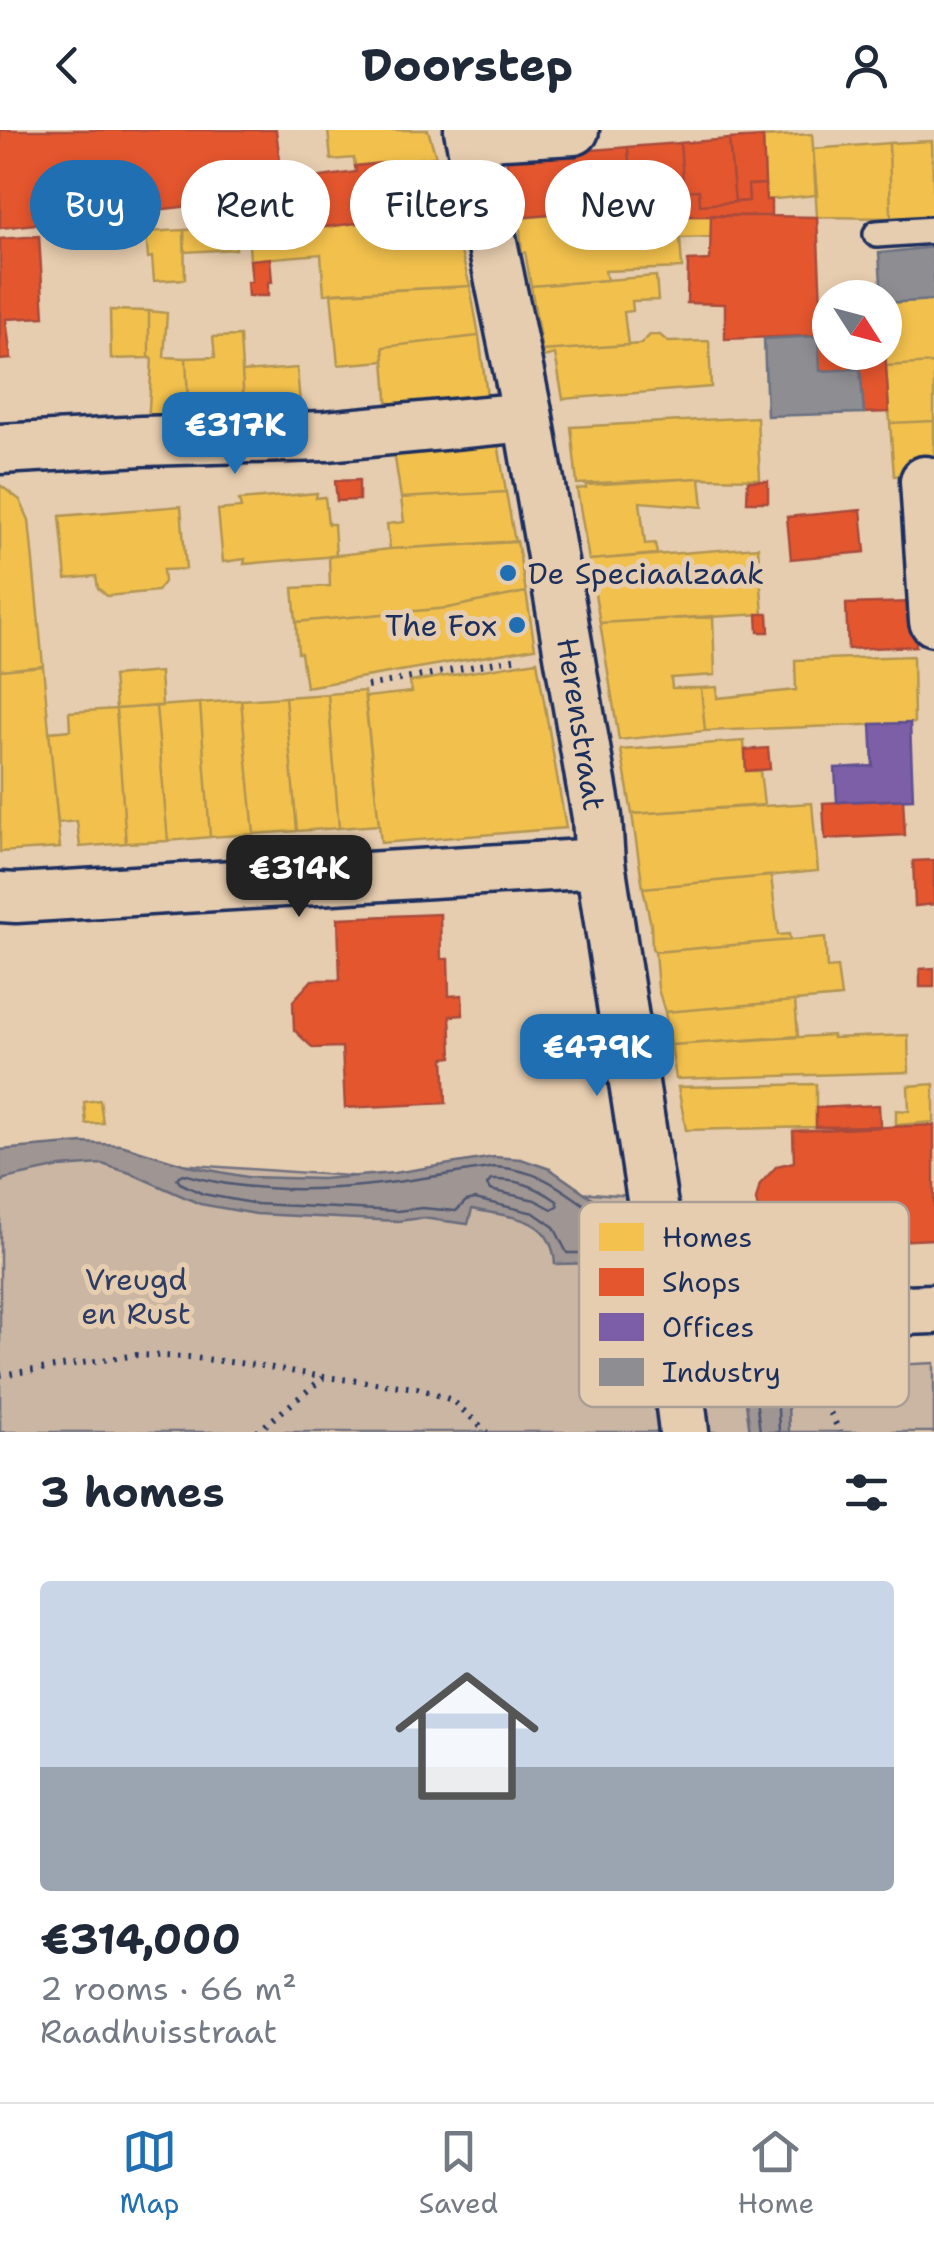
<!DOCTYPE html>
<meta charset="utf-8">
<style>
:root{--surface:#fff;--page:#f2f2f3;--text:#1f2937;--muted:#747a83;--line:#e0e1e3;--accent:#1f6fb2}
body{margin:0;font-family:"Shantell Sans",sans-serif;background:var(--page);color:var(--text);height:100vh;display:flex;flex-direction:column;font-size:38px;white-space:nowrap}
*{box-sizing:border-box;margin:0}
p{font-size:32px;color:var(--muted)}
.icon{flex:none;width:55px;height:55px;fill:none;stroke:currentColor;stroke-width:2;stroke-linecap:round;stroke-linejoin:round}
.map{position:relative;height:1302px;overflow:hidden}
.panel{display:flex;flex-direction:column;background:var(--surface);flex:1}
.panel>*{flex:none}
.top-card{position:absolute;left:30px;top:30px;width:875px;height:90px;display:flex;gap:20px}
.needle{width:65px;rotate:126deg}
.buttons{position:absolute;left:812px;top:150px;display:grid;gap:20px}
.buttons a{display:grid;place-items:center;width:90px;height:90px;border-radius:50%;background:var(--surface);box-shadow:0 5px 15px #0003;font-size:50px}
.price{position:absolute;translate:-50% -85px;padding:0 22px;border-radius:20px;background:var(--accent);color:#fff;font-size:32px;line-height:65px;filter:drop-shadow(0 2px 5px #0008)}
.price::after{content:'';position:absolute;left:50%;top:60px;width:30px;height:22px;margin-left:-15px;background:inherit;clip-path:polygon(0 0,100% 0,50% 100%)}
.price.active{background:#222;color:#fff}
ul{padding:0;list-style:none}
li{display:grid;align-content:center;gap:20px;height:530px;padding:0 40px}
li span{display:grid;place-items:center;height:310px;border-radius:10px;color:#555}
li>.icon{margin-inline-start:auto}
span .icon{width:180px;height:180px;fill:#fffc;stroke-width:1}
li b{font-size:42px}
h2{display:flex;justify-content:space-between;align-items:center;height:120px;padding:0 40px;font-size:42px}
.pill{padding:0 35px;border-radius:45px;background:var(--surface);box-shadow:0 5px 15px #0003;font-size:35px;line-height:90px}
.pill.active{background:var(--accent);color:#fff}
header{display:flex;justify-content:space-between;align-items:center;height:130px;padding:0 40px;background:var(--surface);font-size:45px;font-weight:700}
.dock{display:flex;justify-content:space-around;align-items:center;height:140px;border-top:2px solid var(--line);background:var(--surface);font-size:28px;color:var(--muted)}
.dock a{display:grid;justify-items:center;gap:5px}
.dock .active{color:var(--accent)}
.map>svg:first-child{display:block}
.green{fill:#cab6a3;stroke:#727280;stroke-width:2.5}
.water{fill:#9f9592;stroke:#6a6c7d;stroke-width:2.5}
.homes{fill:#f2c14e;stroke:#b29553;stroke-width:2.5}
.shops{fill:#e4572e;stroke:#a84b3c;stroke-width:2.5}
.offices{fill:#7b5ea7;stroke:#5e5091;stroke-width:2.5}
.industry{fill:#8d8d92;stroke:#6b7182;stroke-width:2.5}
.lines{fill:none;stroke-linecap:round;stroke-linejoin:round}
.shore{stroke:#505873;stroke-width:2.5}
.lane-casing{stroke:#1b2f5e;stroke-width:32}
.street-casing{stroke:#1b2f5e;stroke-width:55}
.path{stroke:#1b2f5e;stroke-width:6;stroke-dasharray:2.5 8;stroke-linecap:butt}
.lane{stroke:#e7cdaf;stroke-width:25}
.street{stroke:#e7cdaf;stroke-width:48}
.poi-dot{fill:#1f6fb2;stroke:#e7cdaf;stroke-width:4}
.labels{text-anchor:middle;dominant-baseline:central;stroke-width:10;stroke-linejoin:round;paint-order:stroke}
.poi-label{font-size:30px;fill:#1b2f5e;stroke:#e7cdaf;text-anchor:start}
.street-label{font-size:30px;fill:#1b2f5e;stroke:#e7cdaf}
.park-label{font-size:30px;fill:#2c3c65;stroke:#e7cdaf}
.key{fill:#e7cdaf;stroke:#aa9e97;stroke-width:2.5}
.key-label{font-size:28px;fill:#1b2f5e}
</style>
<header><svg class="icon" aria-label="back" viewBox="0 0 24 24"><path d="M15 5l-7 7 7 7"/></svg>Doorstep<svg class="icon" aria-label="person" viewBox="0 0 24 24"><circle cx="12" cy="8" r="4"/><path d="M4 21q1-7 8-7t8 7"/></svg></header>
<div class="map">
<svg width="934" height="1302" viewBox="0 0 934 1302">
<rect width="100%" height="100%" fill="#e7cdaf"/>
<filter id="ink" filterUnits="userSpaceOnUse"><feTurbulence type="fractalNoise" baseFrequency=".01" numOctaves="2"/><feDisplacementMap in="SourceGraphic" scale="20" xChannelSelector="R" yChannelSelector="G"/><feConvolveMatrix kernelMatrix="1 2 1 2 8 2 1 2 1" color-interpolation-filters="sRGB"/></filter>
<g filter="url(#ink)">
<path class="green" d="M 108,1029 L 633,1066 L 657,1246 L 934,1233 L 934,1302 L 0,1302 L 0,1034 Z"/>
<path class="water" d="M 83,1013 L 121,1015 L 193,1037 L 247,1047 L 322,1049 L 394,1043 L 494,1027 L 521,1029 L 550,1039 L 608,1079 L 612,1122 L 599,1133 L 555,1134 C 552,1085 511,1088 472,1079 L 468,1094 L 422,1088 L 398,1091 L 256,1084 L 200,1074 L 130,1043 L 102,1034 L 60,1037 L 4,1049 L 0,1055 L 0,1020 Z
M 753,1244 L 787,1244 L 789,1302 L 750,1302 L 744,1258 Z"/>
<path class="homes" d="M 328,0 L 428,0 L 436,27 L 355,36 L 354,28 L 331,30 Z
M 812,4 L 817,65 L 766,70 L 763,7 Z
M 932,11 L 934,86 L 891,88 L 889,13 Z
M 889,13 L 891,88 L 817,87 L 813,19 Z
M 632,78 L 632,86 L 711,86 L 713,107 L 680,108 L 682,138 L 605,141 L 607,150 L 531,156 L 525,122 L 522,123 L 519,88 Z
M 450,81 L 470,156 L 324,164 L 321,124 L 250,130 L 248,101 L 317,98 Z
M 224,98 L 224,104 L 234,103 L 236,119 L 185,122 L 184,100 Z
M 184,100 L 185,149 L 154,151 L 152,127 L 148,128 L 146,102 Z
M 656,146 L 658,170 L 632,171 L 633,181 L 624,182 L 628,215 L 542,221 L 531,156 Z
M 470,156 L 479,206 L 383,217 L 384,231 L 338,235 L 331,163 Z
M 934,170 L 934,233 L 886,236 L 885,173 Z
M 110,180 L 149,181 L 149,228 L 111,229 Z
M 149,181 L 167,183 L 164,227 L 186,228 L 189,294 L 148,295 L 152,228 L 149,228 Z
M 650,205 L 660,205 L 668,212 L 709,211 L 711,257 L 563,269 L 555,224 L 543,227 L 542,221 L 641,214 Z
M 240,206 L 245,291 L 189,294 L 186,228 L 215,227 L 213,207 Z
M 479,206 L 488,273 L 388,281 L 383,217 Z
M 934,233 L 934,291 L 890,293 L 886,236 Z
M 297,238 L 301,286 L 245,291 L 242,242 Z
M 757,287 L 760,349 L 700,348 L 577,354 L 571,297 Z
M 934,291 L 934,344 L 894,346 L 890,293 Z
M 497,306 L 506,362 L 401,368 L 393,315 Z
M 700,348 L 703,377 L 640,372 L 645,414 L 655,413 L 657,424 L 589,430 L 577,359 L 586,358 L 586,355 Z
M 0,355 L 20,370 L 29,390 L 43,536 L 0,540 Z
M 506,362 L 515,412 L 390,419 L 387,394 L 404,392 L 401,368 Z
M 317,363 L 316,368 L 325,367 L 328,394 L 334,394 L 336,426 L 244,434 L 245,429 L 223,432 L 218,380 L 241,378 L 239,370 Z
M 181,376 L 186,439 L 163,440 L 164,452 L 157,461 L 107,466 L 98,458 L 96,446 L 66,449 L 60,386 Z
M 517,411 L 526,462 L 448,478 L 296,492 L 293,458 L 330,456 L 329,426 L 390,419 Z
M 758,417 L 763,484 L 600,493 L 589,430 Z
M 526,462 L 535,518 L 306,557 L 301,523 L 298,523 L 296,492 L 448,478 Z
M 713,486 L 715,545 L 671,548 L 672,558 L 701,558 L 705,601 L 619,610 L 600,493 Z
M 913,526 L 914,593 L 705,601 L 701,558 L 717,557 L 717,568 L 796,560 L 795,530 Z
M 537,531 L 566,698 L 381,713 L 365,567 L 412,562 L 410,552 Z
M 43,536 L 60,718 L 0,722 L 0,540 Z
M 160,542 L 162,576 L 116,579 L 113,546 Z
M 364,561 L 379,695 L 339,698 L 328,564 Z
M 328,564 L 339,698 L 297,701 L 285,567 Z
M 285,567 L 297,701 L 254,704 L 241,570 Z
M 241,570 L 254,704 L 210,707 L 200,573 Z
M 200,573 L 210,707 L 168,711 L 156,576 Z
M 156,576 L 168,711 L 126,713 L 116,579 Z
M 116,579 L 126,713 L 80,717 L 77,691 L 58,693 L 49,602 L 70,600 L 69,582 Z
M 744,611 L 746,641 L 760,641 L 764,675 L 632,684 L 621,620 Z
M 812,673 L 818,741 L 643,758 L 632,684 Z
M 771,746 L 778,805 L 789,804 L 790,810 L 655,822 L 652,818 L 651,795 L 643,758 Z
M 825,807 L 827,838 L 837,837 L 841,867 L 665,882 L 658,859 L 655,822 Z
M 795,871 L 798,906 L 671,915 L 665,882 Z
M 833,905 L 833,908 L 908,905 L 909,942 L 676,949 L 671,915 Z
M 816,954 L 816,997 L 686,1000 L 678,957 Z
M 934,954 L 934,992 L 896,995 L 896,980 L 909,981 L 908,956 Z
M 100,970 L 103,993 L 86,994 L 84,972 Z"/>
<path class="shops" d="M 0,0 L 276,0 L 282,48 L 215,54 L 217,73 L 0,98 Z
M 763,7 L 765,54 L 748,55 L 749,71 L 735,72 L 729,9 Z
M 729,9 L 735,72 L 700,75 L 699,60 L 684,61 L 680,13 Z
M 680,13 L 684,61 L 699,60 L 700,75 L 749,71 L 748,55 L 765,54 L 766,70 L 771,70 L 771,86 L 632,86 L 628,17 Z
M 628,17 L 632,78 L 515,88 L 506,27 Z
M 436,27 L 450,81 L 317,98 L 314,48 L 356,42 L 355,36 Z
M 315,51 L 317,98 L 224,104 L 220,61 Z
M 711,85 L 817,87 L 822,197 L 830,197 L 830,205 L 725,209 L 725,174 L 687,173 L 688,131 L 710,130 Z
M 39,106 L 44,187 L 6,189 L 11,229 L 0,230 L 0,109 Z
M 270,128 L 272,152 L 268,152 L 268,166 L 248,166 L 247,152 L 252,152 L 250,130 Z
M 830,205 L 830,222 L 885,222 L 889,282 L 864,283 L 860,239 L 820,241 L 818,206 Z
M 359,350 L 359,370 L 337,371 L 335,351 Z
M 748,351 L 768,351 L 768,372 L 747,372 Z
M 861,380 L 865,422 L 791,429 L 787,387 Z
M 914,472 L 916,516 L 848,519 L 846,474 Z
M 757,484 L 768,484 L 769,502 L 758,502 Z
M 768,618 L 770,639 L 746,641 L 745,620 Z
M 903,669 L 905,705 L 825,709 L 823,673 Z
M 934,730 L 934,774 L 915,776 L 913,731 Z
M 440,784 L 441,829 L 448,829 L 449,866 L 462,865 L 463,885 L 450,886 L 452,927 L 444,928 L 446,973 L 345,978 L 342,917 L 313,918 L 294,900 L 293,871 L 312,850 L 340,850 L 338,788 Z
M 934,838 L 934,857 L 920,857 L 920,839 Z
M 879,975 L 880,996 L 816,997 L 816,978 Z
M 934,995 L 934,1109 L 893,1111 L 892,1108 L 797,1115 L 797,1110 L 780,1106 L 771,1101 L 760,1088 L 756,1070 L 760,1054 L 777,1036 L 794,1032 L 793,1001 Z"/>
<path class="offices" d="M 910,593 L 913,669 L 837,672 L 835,638 L 873,636 L 871,594 Z"/>
<path class="industry" d="M 934,117 L 934,170 L 885,173 L 885,168 L 882,168 L 879,123 Z
M 818,206 L 820,241 L 860,239 L 864,283 L 767,286 L 764,209 Z"/>
<g class="lines">
<path class="shore" d="M 495,1037 C 541,1040 560,1058 597,1084 L 601,1118 L 594,1123 L 567,1123 L 554,1097 L 534,1083 L 475,1069 L 466,1071 L 456,1081 L 422,1078 L 397,1081 L 257,1074 L 203,1064 L 180,1053 L 177,1049 L 179,1046 L 183,1044 C 284,1074 393,1053 495,1037 Z
M 491,1050 C 517,1049 536,1056 557,1071 L 558,1076 L 552,1079 L 535,1070 L 490,1060 L 487,1055 Z
M 760,1302 L 755,1260 L 759,1254 L 773,1253 L 777,1257 L 779,1302"/>
<g class="lane-casing">
<path id="lane" d="M 877,104 L 934,100"/>
</g>
<g class="street-casing">
<path id="street" d="M 469,0 L 528,287 L 597,687 L 600,733 L 671,1192 L 684,1302
M 470,6 L 574,0
M 0,319 L 142,311 L 326,306 L 528,287
M 925,351 L 928,397
M 934,397 L 928,397 L 934,491
M 0,767 L 16,768 L 600,733
M 671,1192 L 814,1183 L 934,1179"/>
</g>
<path class="path" d="M 367,556 L 518,528
M 813,1234 L 817,1257 L 840,1302
M 0,1245 L 137,1225 L 188,1227 L 262,1236 L 324,1247 L 417,1258 L 452,1270 L 487,1302
M 257,1302 L 323,1248"/>
<use href="#lane" class="lane"/>
<use href="#street" class="street"/>
</g>
</g>
<g class="poi-dot">
<circle cx="508" cy="443" r="10"/>
<circle cx="517" cy="495" r="10"/>
</g>
<g class="labels">
<g class="poi-label">
<text x="528" y="443">De Speciaalzaak</text>
<text x="497" y="495" text-anchor="end">The Fox</text>
</g>
<g class="street-label">
<text transform="translate(581 594) rotate(81)">Herenstraat</text>
</g>
<g class="park-label">
<text x="136" y="1149">Vreugd<tspan x="136" dy="34">en Rust</tspan></text>
</g>
</g>
<rect x="579" y="1072" width="330" height="205" rx="15" class="key"/>
<rect x="599" y="1093" width="45" height="28" fill="#f2c14e"/>
<rect x="599" y="1138" width="45" height="28" fill="#e4572e"/>
<rect x="599" y="1183" width="45" height="28" fill="#7b5ea7"/>
<rect x="599" y="1228" width="45" height="28" fill="#8d8d92"/>
<g class="key-label">
<text x="662" y="1117">Homes</text>
<text x="662" y="1162">Shops</text>
<text x="662" y="1207">Offices</text>
<text x="662" y="1252">Industry</text>
</g>
</svg>
<div class="buttons">
<a><svg class="needle" viewBox="-14 -14 28 28"><path d="M0-13l5 13h-10z" fill="#e53935"/><path d="M0 13l5-13h-10z" fill="#747a83"/></svg></a>
</div>
<b class="price" style="left:235px;top:347px">€317K</b>
<b class="price active" style="left:299px;top:790px">€314K</b>
<b class="price" style="left:597px;top:969px">€479K</b>
<div class="top-card">
<a class="pill active">Buy</a>
<a class="pill">Rent</a>
<a class="pill">Filters</a>
<a class="pill">New</a>
</div>
</div>
<section class="panel">
<h2>3 homes<svg class="icon" aria-label="filters" viewBox="0 0 24 24"><path d="M4 7h16M4 17h16"/><circle cx="9" cy="7" r="2"/><circle cx="15" cy="17" r="2"/></svg></h2>
<ul>
<li><span style="background:linear-gradient(#c9d6e8 60%,#9aa5b1 0)"><svg class="icon" aria-label="home" viewBox="0 0 24 24"><path d="M3 11l9-7 9 7M6 9v11h12V9"/></svg></span><div><b>€314,000</b><p>2 rooms · 66 m²</p><p>Raadhuisstraat</p></div></li>
</ul>
</section>
<nav class="dock">
<a class="active"><svg class="icon" aria-label="map" viewBox="0 0 24 24"><path d="M3 6l6-2 6 2 6-2v14l-6 2-6-2-6 2zM9 4v14M15 6v14"/></svg>Map</a>
<a><svg class="icon" aria-label="saved" viewBox="0 0 24 24"><path d="M7 4h10v16l-5-4-5 4z"/></svg>Saved</a>
<a><svg class="icon" aria-label="home" viewBox="0 0 24 24"><path d="M3 11l9-7 9 7M6 9v11h12V9"/></svg>Home</a>
</nav>
